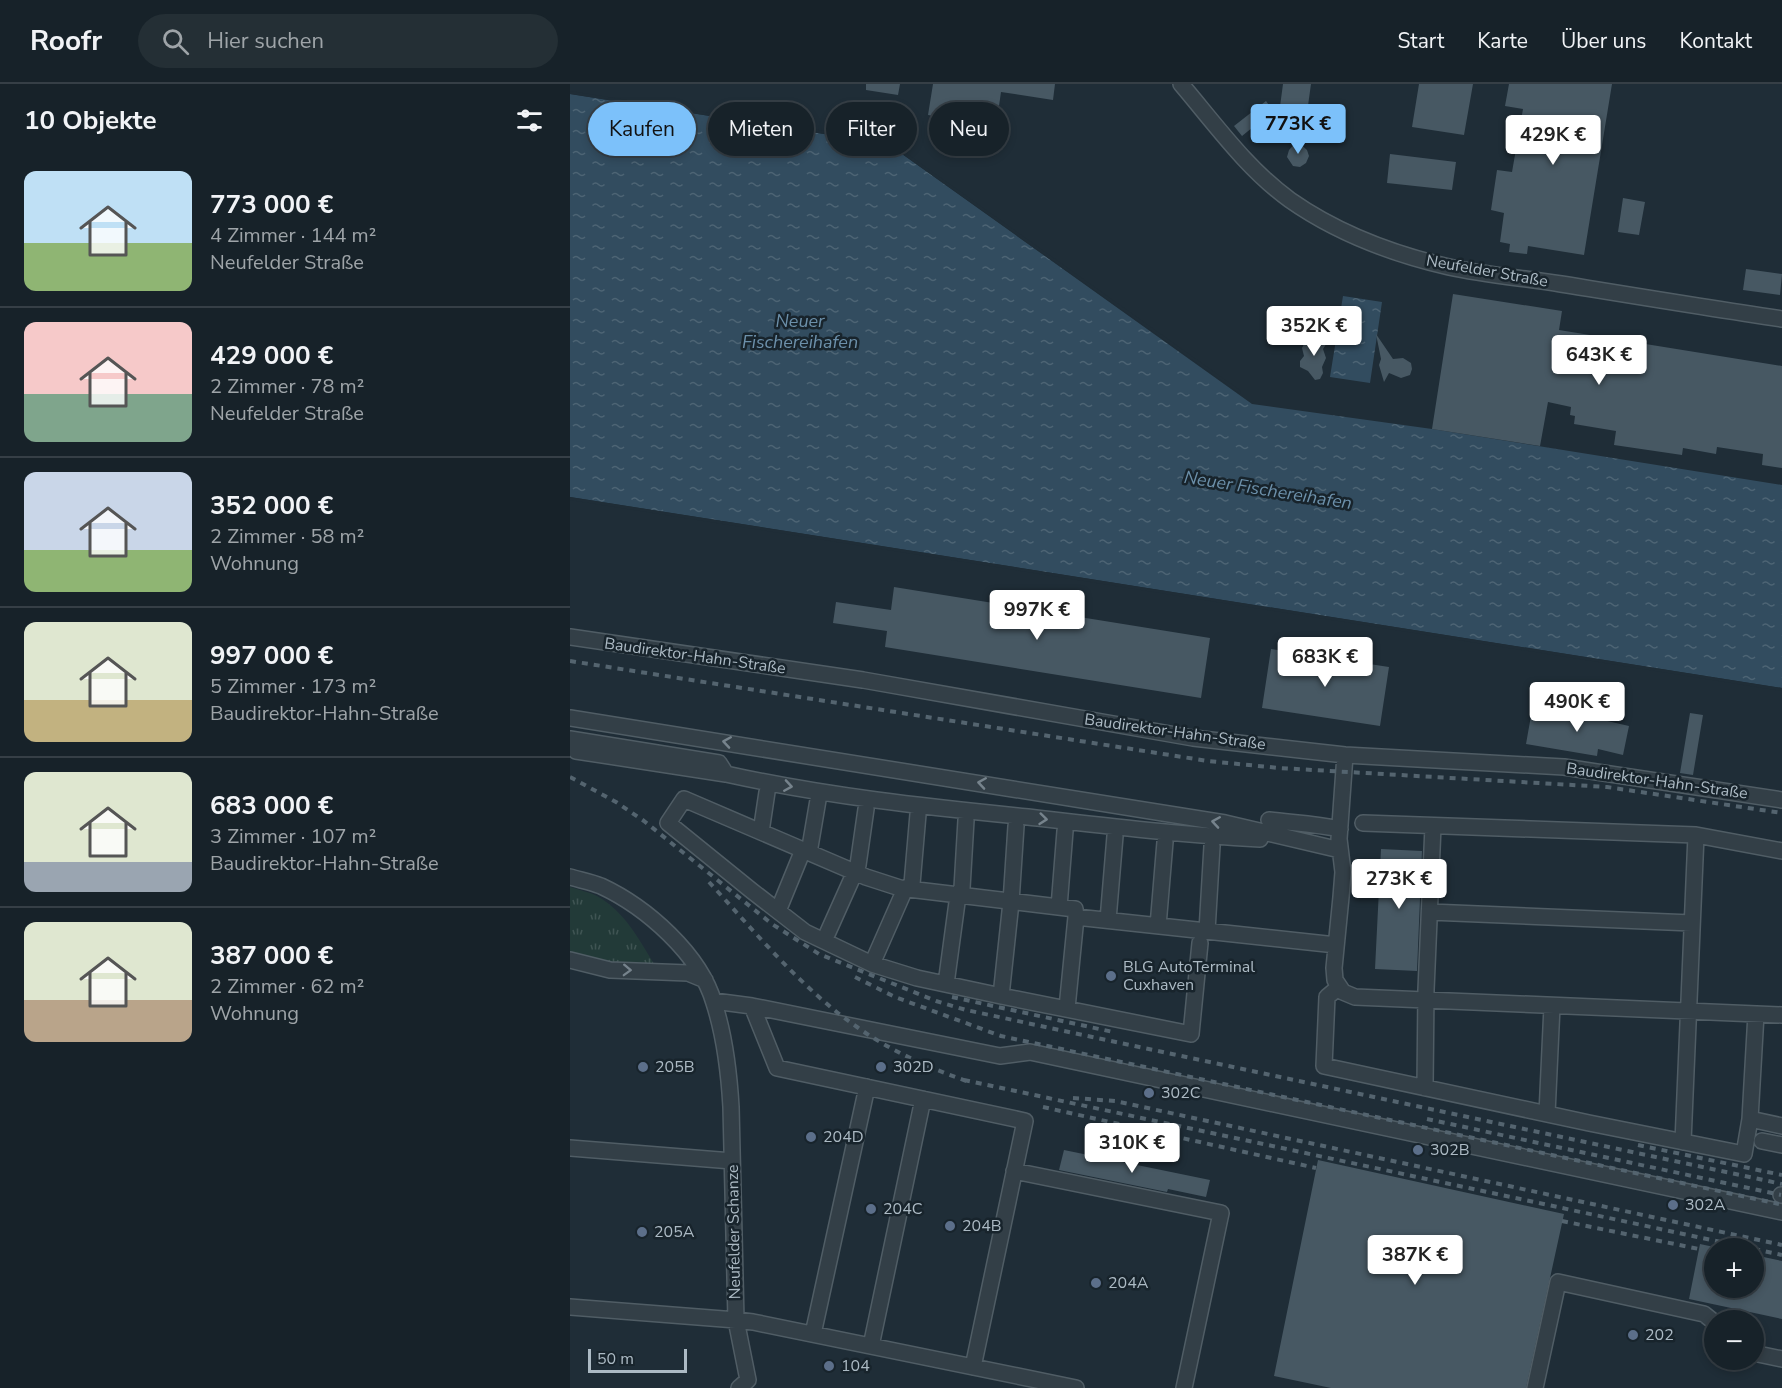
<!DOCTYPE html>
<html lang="de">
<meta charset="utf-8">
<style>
:root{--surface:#172229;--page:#242f35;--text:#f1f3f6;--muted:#9ea4a8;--line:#363f46;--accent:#7cc1fa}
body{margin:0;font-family:"Nunito Sans",sans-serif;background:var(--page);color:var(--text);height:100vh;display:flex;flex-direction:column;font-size:22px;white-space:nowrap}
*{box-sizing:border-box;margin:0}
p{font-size:20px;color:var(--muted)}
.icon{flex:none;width:33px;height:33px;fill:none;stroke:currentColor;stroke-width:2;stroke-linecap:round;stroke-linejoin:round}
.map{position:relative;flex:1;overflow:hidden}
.side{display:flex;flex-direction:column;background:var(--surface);width:570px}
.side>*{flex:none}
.guide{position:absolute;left:18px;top:18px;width:570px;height:54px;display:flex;gap:12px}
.controls{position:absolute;left:1134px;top:1154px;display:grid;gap:12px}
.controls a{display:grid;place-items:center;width:60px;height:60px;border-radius:50%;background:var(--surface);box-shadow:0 3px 9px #0003,0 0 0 2px var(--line);font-size:30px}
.scale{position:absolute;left:18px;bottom:15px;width:99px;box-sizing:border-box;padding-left:6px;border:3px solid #acbac4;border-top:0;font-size:16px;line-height:21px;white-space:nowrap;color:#acbac4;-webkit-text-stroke:4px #18242c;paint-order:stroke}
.price{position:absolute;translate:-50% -51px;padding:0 14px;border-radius:6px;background:#fff;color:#222;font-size:20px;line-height:39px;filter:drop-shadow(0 2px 3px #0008)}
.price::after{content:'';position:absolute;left:50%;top:36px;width:18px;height:14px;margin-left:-9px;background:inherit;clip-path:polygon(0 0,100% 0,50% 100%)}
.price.on{background:var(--accent);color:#111}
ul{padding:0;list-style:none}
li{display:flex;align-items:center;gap:18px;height:150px;padding:0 24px}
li+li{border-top:2px solid var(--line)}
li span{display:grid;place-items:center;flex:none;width:168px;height:120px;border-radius:12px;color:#555}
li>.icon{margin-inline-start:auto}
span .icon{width:72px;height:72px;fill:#fffc;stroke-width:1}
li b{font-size:26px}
h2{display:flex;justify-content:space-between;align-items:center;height:72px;padding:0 24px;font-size:26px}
.tag{padding:0 21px;border-radius:27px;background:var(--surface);box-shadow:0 3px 9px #0003,0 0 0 2px var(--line);font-size:21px;line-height:54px}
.tag.on{background:var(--accent);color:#111}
header{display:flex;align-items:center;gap:36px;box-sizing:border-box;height:84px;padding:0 30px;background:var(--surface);border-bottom:2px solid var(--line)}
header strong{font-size:28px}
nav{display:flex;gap:33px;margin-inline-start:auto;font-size:21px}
.search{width:420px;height:54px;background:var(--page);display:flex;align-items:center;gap:15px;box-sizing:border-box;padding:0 21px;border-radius:33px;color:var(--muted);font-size:22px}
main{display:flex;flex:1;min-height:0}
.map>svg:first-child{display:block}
.grass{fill:url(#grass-tufts)}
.water{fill:url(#water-ripples)}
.pier{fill:#1f2d37}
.building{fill:#475863}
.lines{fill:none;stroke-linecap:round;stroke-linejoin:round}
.minor-casing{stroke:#505d65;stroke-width:18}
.minor{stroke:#333f47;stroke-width:15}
.rail{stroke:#54646f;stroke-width:4;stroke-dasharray:6 6;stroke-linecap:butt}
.oneway{stroke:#76838c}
.service-dot{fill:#5c6f8a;stroke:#18242c;stroke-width:2}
.labels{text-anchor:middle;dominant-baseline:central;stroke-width:5;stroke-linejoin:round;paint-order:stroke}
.street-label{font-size:16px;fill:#acbac4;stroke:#18242c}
.poi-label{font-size:16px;fill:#acbac4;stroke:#18242c;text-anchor:start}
.water-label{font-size:18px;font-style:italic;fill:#6c90aa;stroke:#18242c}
</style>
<header>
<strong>Roofr</strong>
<div class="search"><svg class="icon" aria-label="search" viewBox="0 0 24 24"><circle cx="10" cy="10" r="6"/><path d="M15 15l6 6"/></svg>Hier suchen</div>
<nav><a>Start</a><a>Karte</a><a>Über uns</a><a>Kontakt</a></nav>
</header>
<main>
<section class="side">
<h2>10 Objekte<svg class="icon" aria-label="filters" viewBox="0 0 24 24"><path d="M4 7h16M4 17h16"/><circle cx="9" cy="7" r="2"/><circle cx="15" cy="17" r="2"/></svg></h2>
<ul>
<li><span style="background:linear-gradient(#bfe0f5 60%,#8fb573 0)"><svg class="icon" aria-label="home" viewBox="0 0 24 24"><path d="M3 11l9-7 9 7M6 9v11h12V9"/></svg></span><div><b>773 000 €</b><p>4 Zimmer · 144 m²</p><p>Neufelder Straße</p></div></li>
<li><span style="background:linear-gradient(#f6c9c9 60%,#7fa58c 0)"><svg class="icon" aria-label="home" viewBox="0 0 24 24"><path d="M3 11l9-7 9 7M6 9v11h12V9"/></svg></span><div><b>429 000 €</b><p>2 Zimmer · 78 m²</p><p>Neufelder Straße</p></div></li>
<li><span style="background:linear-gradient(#c9d6e8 65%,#8fb573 0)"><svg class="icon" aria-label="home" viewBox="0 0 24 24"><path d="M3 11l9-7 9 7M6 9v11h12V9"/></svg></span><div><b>352 000 €</b><p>2 Zimmer · 58 m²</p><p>Wohnung</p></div></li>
<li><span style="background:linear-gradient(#dfe7d0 65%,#c2b280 0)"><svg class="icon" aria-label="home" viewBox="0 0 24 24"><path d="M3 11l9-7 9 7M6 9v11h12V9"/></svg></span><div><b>997 000 €</b><p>5 Zimmer · 173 m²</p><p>Baudirektor-Hahn-Straße</p></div></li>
<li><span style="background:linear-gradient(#dfe7d0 75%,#9aa5b1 0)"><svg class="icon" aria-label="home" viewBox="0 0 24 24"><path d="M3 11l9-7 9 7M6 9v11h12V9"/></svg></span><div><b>683 000 €</b><p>3 Zimmer · 107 m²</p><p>Baudirektor-Hahn-Straße</p></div></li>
<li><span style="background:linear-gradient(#dfe7d0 65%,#b9a48a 0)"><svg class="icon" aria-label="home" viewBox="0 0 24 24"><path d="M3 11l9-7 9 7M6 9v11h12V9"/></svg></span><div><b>387 000 €</b><p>2 Zimmer · 62 m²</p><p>Wohnung</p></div></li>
</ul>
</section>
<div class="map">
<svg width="1212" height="1304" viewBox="0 0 1212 1304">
<defs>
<pattern id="grass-tufts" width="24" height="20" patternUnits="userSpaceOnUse" patternTransform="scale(1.5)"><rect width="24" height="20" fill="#223a38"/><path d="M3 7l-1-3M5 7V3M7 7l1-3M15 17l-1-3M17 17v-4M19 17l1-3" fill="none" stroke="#3f5453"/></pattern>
<pattern id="water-ripples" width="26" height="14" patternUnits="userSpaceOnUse" patternTransform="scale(1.5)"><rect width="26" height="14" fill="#324c5f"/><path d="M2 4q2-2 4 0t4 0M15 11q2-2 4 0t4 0" fill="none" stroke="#4d6474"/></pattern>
</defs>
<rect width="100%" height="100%" fill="#1f2d37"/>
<path class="grass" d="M 0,803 C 9,806 19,808 27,812 C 54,827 69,855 84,880 L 40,879 L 0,869 Z"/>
<path class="water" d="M 0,10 L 318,60 L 682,320 L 862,345 L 1212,401 L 1212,604 L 0,413 Z
M 773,212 L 812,218 L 800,299 L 760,293 Z"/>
<path class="pier" d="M 0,7 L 319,57 L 671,307 L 670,310 L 318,60 L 0,10 Z
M 0,413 L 1212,604 L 1212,607 L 0,416 Z"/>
<path class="building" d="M 296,0 L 330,0 L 328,11 L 296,6 Z
M 363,0 L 485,0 L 483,16 L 431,8 L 429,22 L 388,16 L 385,35 L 358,31 Z
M 713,0 L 741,0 L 737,29 L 748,30 L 746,49 L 707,45 Z
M 849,0 L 903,0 L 894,51 L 842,43 Z
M 939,0 L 1042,0 L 1014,171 L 958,162 L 957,170 L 939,168 L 940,160 L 930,158 L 934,129 L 921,126 L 927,86 L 942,88 L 953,25 L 935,22 Z
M 696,17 L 703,27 L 672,52 L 664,42 Z
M 727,57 L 737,66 L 739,72 L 736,79 L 730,83 L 723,82 L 717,73 L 719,66 Z
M 820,70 L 886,78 L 882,106 L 817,99 Z
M 1053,114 L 1075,118 L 1069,151 L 1048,148 Z
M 1176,185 L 1212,190 L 1210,211 L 1173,206 Z
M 883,210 L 992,227 L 989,246 L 1212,282 L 1212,384 L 1192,381 L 1193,370 L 1147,363 L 1146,370 L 1113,364 L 1112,371 L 1044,361 L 1046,347 L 1004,340 L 1005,332 L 1000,331 L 1001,323 L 978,318 L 970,362 L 862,345 Z
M 806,250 L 823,275 L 833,274 L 841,279 L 842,285 L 840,291 L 831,294 L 819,289 L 814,298 L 809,281 L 811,275 Z
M 754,251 L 758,257 L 753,265 L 756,274 L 752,283 L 753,289 L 750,295 L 745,296 L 738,287 L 730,283 L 730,277 L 734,272 L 732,264 L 735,258 L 744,257 L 749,252 Z
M 324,503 L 640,554 L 631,614 L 315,563 L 317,547 L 263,539 L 266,518 L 321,526 Z
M 701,565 L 819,583 L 810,642 L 692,624 Z
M 962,626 L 1014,635 L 1016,627 L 1035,630 L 1033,636 L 1059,642 L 1053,671 L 1028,665 L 1027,672 L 956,660 Z
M 1120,629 L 1133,631 L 1123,691 L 1110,689 Z
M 811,765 L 852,767 L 847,887 L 805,885 Z
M 494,1066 L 640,1096 L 636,1113 L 598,1105 L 597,1108 L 489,1086 Z
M 748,1076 L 994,1130 L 956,1304 L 761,1304 L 704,1292 Z
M 1130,1160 L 1144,1163 L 1144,1203 L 1184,1203 L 1184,1171 L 1212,1177 L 1212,1235 L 1119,1215 Z"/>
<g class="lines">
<g class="minor-casing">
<path id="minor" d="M 611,0 C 645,40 677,85 720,116 C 767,149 823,170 879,183 C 915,191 954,194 991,200 C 1065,212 1138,224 1212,235
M 0,553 L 293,596 L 623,654 L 775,671 L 994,683 L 1212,716
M 0,634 L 655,739 L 770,766
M 0,655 L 149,679 L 156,690 C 255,712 357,723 458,733 C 536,742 612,751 690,755
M 6,667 L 156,690
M 775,671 L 769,755 L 773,788 L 771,813 L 764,884 L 765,896 L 773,908 L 785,913 L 1212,931
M 699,736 C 723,739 746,740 770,745
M 793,739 L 1126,751 L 1212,767
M 191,748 L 197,708
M 0,793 C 10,796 21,798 31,802 C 76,823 130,870 144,919 C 155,953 159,988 161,1023 L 166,1236 L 183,1238 L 506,1304
M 489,823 L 495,747
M 208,827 L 233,766 L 240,763 L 248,716
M 860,828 L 1122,839
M 506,833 L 505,825 L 330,804 L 296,793 L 114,715 L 98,739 L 182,807 L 235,848 L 302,880 L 347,894 L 431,912 L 621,950 L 630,859
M 538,836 L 545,752
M 588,842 L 595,758
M 637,847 L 642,762
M 254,857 L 288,781 L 296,725
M 0,876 L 40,886 L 118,889 L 135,896
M 302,880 L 335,805 L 342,800 L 348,730
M 376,900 L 388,811 L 392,804 L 396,736
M 769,903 L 757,913 L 754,982 L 1019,1039 L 1174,1070 L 1180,1035 L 1186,930
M 431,912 L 441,818 L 446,742
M 144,917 L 182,922 L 430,972 L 460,968 L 1212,1128
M 182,922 L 207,984 L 455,1037 L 403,1283
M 497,924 L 506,833 L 766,861
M 855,1004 L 856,906 L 863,742
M 977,1030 L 982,922
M 1180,1035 L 1212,1042
M 1192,1057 L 1212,1061
M 1113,1058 L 1126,751
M 0,1064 L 162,1077
M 444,1087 L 651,1129 L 614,1304
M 1211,1111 L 1212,1111
M 0,1223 L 166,1236 L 178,1296 L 169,1304
M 243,1250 L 297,1003
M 301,1262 L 353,1015
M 1184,1267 L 1188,1270 L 1212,1275
M 965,1304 L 988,1198 L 1134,1230 L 1144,1238"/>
</g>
<use href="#minor" class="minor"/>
<path class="rail" d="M 0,577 L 638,677 L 709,684 L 1037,703 L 1212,729
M 0,693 L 46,718 L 74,737 L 202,840 L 249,870 L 366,917 L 396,926 L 1212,1100
M 139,798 C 183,846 233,906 287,943 C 322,968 362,985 402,999
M 285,893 L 325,913 L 431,952 L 1209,1120
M 382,913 L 543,948
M 394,996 L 1179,1164
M 503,1014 L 545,1017 L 1212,1161
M 473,1023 L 746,1084
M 857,1035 L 1211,1111
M 1068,1061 L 1212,1091
M 992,1137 L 1129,1165
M 1184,1165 L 1212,1171"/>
</g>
<defs><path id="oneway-chevron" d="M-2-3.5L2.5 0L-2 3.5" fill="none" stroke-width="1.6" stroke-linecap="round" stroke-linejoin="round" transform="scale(1.5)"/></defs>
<g class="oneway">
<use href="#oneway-chevron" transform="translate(157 658) rotate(-171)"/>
<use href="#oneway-chevron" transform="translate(412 699) rotate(-171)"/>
<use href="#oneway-chevron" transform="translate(218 702) rotate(9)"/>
<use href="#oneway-chevron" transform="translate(473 735) rotate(6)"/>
<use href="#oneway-chevron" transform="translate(646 738) rotate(-171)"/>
<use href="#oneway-chevron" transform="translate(57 886) rotate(2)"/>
</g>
<g class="service-dot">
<circle cx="541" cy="892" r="6"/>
<circle cx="73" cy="983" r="6"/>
<circle cx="311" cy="983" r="6"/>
<circle cx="579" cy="1009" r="6"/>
<circle cx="241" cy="1053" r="6"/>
<circle cx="848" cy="1066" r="6"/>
<circle cx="1103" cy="1121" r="6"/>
<circle cx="301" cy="1125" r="6"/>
<circle cx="380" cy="1142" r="6"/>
<circle cx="72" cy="1148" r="6"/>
<circle cx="526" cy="1199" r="6"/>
<circle cx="1063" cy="1251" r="6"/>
<circle cx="259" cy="1282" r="6"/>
</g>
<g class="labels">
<g class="street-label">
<text transform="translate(917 187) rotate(10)">Neufelder Straße</text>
<text transform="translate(125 572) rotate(8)">Baudirektor-Hahn-Straße</text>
<text transform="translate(605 648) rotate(8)">Baudirektor-Hahn-Straße</text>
<text transform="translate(1087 697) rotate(8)">Baudirektor-Hahn-Straße</text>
<text transform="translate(164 1148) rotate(-91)">Neufelder Schanze</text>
</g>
<g class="poi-label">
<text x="553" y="883">BLG AutoTerminal<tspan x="553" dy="18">Cuxhaven</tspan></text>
<text x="85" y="983">205B</text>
<text x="323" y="983">302D</text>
<text x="591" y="1009">302C</text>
<text x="253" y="1053">204D</text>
<text x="860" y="1066">302B</text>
<text x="1115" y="1121">302A</text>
<text x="313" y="1125">204C</text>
<text x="392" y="1142">204B</text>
<text x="84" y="1148">205A</text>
<text x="538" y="1199">204A</text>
<text x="1075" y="1251">202</text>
<text x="271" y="1282">104</text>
</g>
<g class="water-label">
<text x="230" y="237">Neuer<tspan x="230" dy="21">Fischereihafen</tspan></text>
<text transform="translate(698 406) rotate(9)">Neuer Fischereihafen</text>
</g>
</g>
</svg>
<div class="controls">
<a>+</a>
<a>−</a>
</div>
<div class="scale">50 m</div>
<b class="price on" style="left:728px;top:71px">773K €</b>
<b class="price" style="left:983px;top:82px">429K €</b>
<b class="price" style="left:744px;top:273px">352K €</b>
<b class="price" style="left:1029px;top:302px">643K €</b>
<b class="price" style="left:467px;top:557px">997K €</b>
<b class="price" style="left:755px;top:604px">683K €</b>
<b class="price" style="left:1007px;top:649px">490K €</b>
<b class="price" style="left:829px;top:826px">273K €</b>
<b class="price" style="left:562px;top:1090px">310K €</b>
<b class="price" style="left:845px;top:1202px">387K €</b>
<div class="guide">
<a class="tag on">Kaufen</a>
<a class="tag">Mieten</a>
<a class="tag">Filter</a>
<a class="tag">Neu</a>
</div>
</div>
</main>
